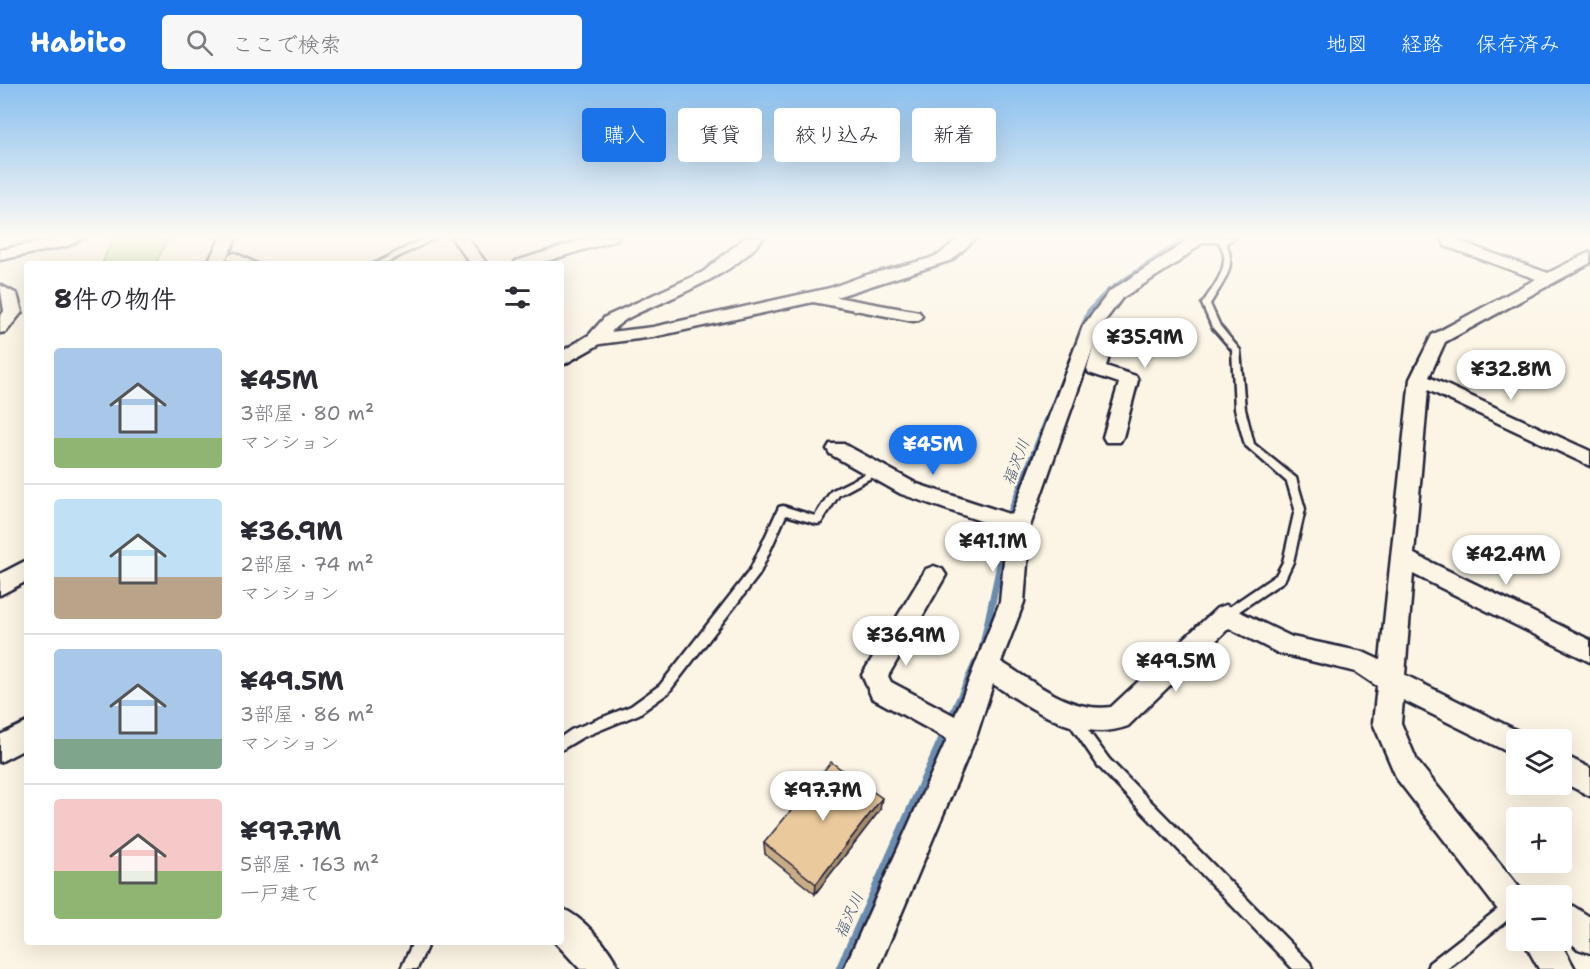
<!DOCTYPE html>
<html lang="ja">
<meta charset="utf-8">
<style>
:root{--surface:#fff;--page:#f7f7f7;--text:#2b2b33;--muted:#7c7c81;--line:#e1e1e2;--accent:#1a73e8}
body{margin:0;font-family:"Shantell Sans","Klee One",sans-serif;background:var(--page);color:var(--text);height:100vh;display:flex;flex-direction:column;font-size:22px;white-space:nowrap}
*{box-sizing:border-box;margin:0}
p{font-size:20px;color:var(--muted)}
.icon{flex:none;width:33px;height:33px;fill:none;stroke:currentColor;stroke-width:2;stroke-linecap:round;stroke-linejoin:round}
.map{position:relative;flex:1;overflow:hidden}
.drawer{position:absolute;left:24px;top:177px;width:540px;height:684px;display:flex;flex-direction:column;background:var(--surface);border-radius:6px;box-shadow:0 6px 24px #0002}
.drawer>*{flex:none}
.guide{position:absolute;left:582px;top:24px;width:570px;height:54px;display:flex;gap:12px}
.tools{position:absolute;left:1506px;top:645px;display:grid;gap:12px}
.tools a{display:grid;place-items:center;width:66px;height:66px;border-radius:6px;background:var(--surface);box-shadow:0 6px 24px #0002;font-size:30px}
.price{position:absolute;translate:-50% -51px;padding:0 14px;border-radius:21px;background:#fff;color:#222;font-size:20px;line-height:39px;filter:drop-shadow(0 2px 3px #0008)}
.price::after{content:'';position:absolute;left:50%;top:36px;width:18px;height:14px;margin-left:-9px;background:inherit;clip-path:polygon(0 0,100% 0,50% 100%)}
.price.active{background:var(--accent);color:#fff}
ul{padding:0;list-style:none}
li{display:flex;align-items:center;gap:18px;height:150px;padding:0 30px}
li+li{border-top:2px solid var(--line)}
li span{display:grid;place-items:center;flex:none;width:168px;height:120px;border-radius:6px;color:#555}
li>.icon{margin-inline-start:auto}
span .icon{width:72px;height:72px;fill:#fffc;stroke-width:1}
li b{font-size:26px}
h2{display:flex;justify-content:space-between;align-items:center;height:72px;padding:0 30px;font-size:26px}
.chip{padding:0 21px;border-radius:6px;background:var(--surface);box-shadow:0 6px 24px #0002;font-size:21px;line-height:54px}
.chip.active{background:var(--accent);color:#fff}
header{display:flex;align-items:center;gap:36px;box-sizing:border-box;height:84px;padding:0 30px;background:var(--accent);color:#fff}
header strong{font-size:28px}
nav{display:flex;gap:33px;margin-inline-start:auto;font-size:21px}
.search{width:420px;height:54px;background:var(--page);display:flex;align-items:center;gap:15px;box-sizing:border-box;padding:0 21px;border-radius:6px;color:var(--muted);font-size:22px}
.map>svg:first-child{display:block}
.green{fill:#bedc95;stroke:#707f68;stroke-width:1.5}
.lines{fill:none;stroke-linecap:round;stroke-linejoin:round}
.stream-far2{stroke:#6b8cae;stroke-width:5}
.stream-far1{stroke:#6b8cae;stroke-width:7}
.stream{stroke:#6b8cae;stroke-width:9}
.service-casing{stroke:#22223b;stroke-width:5}
.minor-casing{stroke:#22223b;stroke-width:5}
.service{fill:#fcf5e5;fill-rule:evenodd}
.minor{fill:#fcf5e5;fill-rule:evenodd}
.wall{fill:#c9ad86;stroke:#22223b;stroke-width:1.5}
.shaded-wall{fill:#a48d6d;stroke:#22223b;stroke-width:1.5}
.building{fill:#eac99c;stroke:#22223b;stroke-width:1.5}
.labels{text-anchor:middle;dominant-baseline:central;stroke-width:4.5;stroke-linejoin:round;paint-order:stroke}
.water-label{font-size:16px;font-style:italic;fill:#475775;stroke:#fcf5e5}
</style>
<header>
<strong>Habito</strong>
<div class="search"><svg class="icon" aria-label="search" viewBox="0 0 24 24"><circle cx="10" cy="10" r="6"/><path d="M15 15l6 6"/></svg>ここで検索</div>
<nav><a>地図</a><a>経路</a><a>保存済み</a></nav>
</header>
<div class="map">
<svg width="1590" height="885" viewBox="0 0 1590 885">
<rect width="100%" height="100%" fill="#fcf5e5"/>
<filter id="ink" filterUnits="userSpaceOnUse"><feTurbulence type="fractalNoise" baseFrequency=".0167" numOctaves="2"/><feDisplacementMap in="SourceGraphic" scale="12" xChannelSelector="R" yChannelSelector="G"/><feConvolveMatrix kernelMatrix="1 2 1 2 8 2 1 2 1" color-interpolation-filters="sRGB"/></filter>
<g filter="url(#ink)">
<path class="green" d="M 113,153 L 169,153 L 156,179 L 102,180 Z"/>
<g class="lines">
<path class="stream-far2" d="M 1081,248 L 1089,227 L 1108,207 L 1178,160 L 1182,153
M 1046,338 L 1075,264"/>
<path class="stream-far1" d="M 982,565 L 1012,425 L 1047,337"/>
<path class="stream" d="M 840,885 L 977,578"/>
<g class="service-casing">
<path id="service" d="M 427,153 L 437,153 L 384,180 L 374,180 Z
M 1217,153 L 1223,153 C 1239,182 1225,195 1210,220 L 1220,242 L 1240,266 L 1245,325 L 1254,360 L 1296,394 L 1305,425 L 1293,478 L 1284,497 L 1226,536 L 1222,534 L 1220,531 L 1222,528 L 1276,491 L 1283,478 L 1295,425 L 1287,398 L 1245,361 L 1235,325 L 1232,266 L 1212,243 L 1202,220 C 1211,206 1226,189 1224,171 C 1223,165 1219,159 1217,153 Z
M 877,384 L 880,385 L 882,387 L 880,389 L 839,411 L 821,439 L 817,440 L 786,431 L 759,491 L 668,609 L 639,630 L 581,654 L 561,666 L 561,653 L 571,646 L 631,622 L 660,601 L 750,486 L 779,423 L 783,422 L 815,432 L 831,407 Z
M 1073,629 L 1077,631 L 1109,675 L 1310,879 L 1312,885 L 1293,885 L 1099,683 L 1069,639 L 1067,635 L 1069,631 Z
M 1512,816 L 1516,817 L 1516,829 L 1447,885 L 1427,885 L 1429,879 L 1507,818 Z
M 413,858 L 429,858 L 417,885 L 401,885 Z"/>
</g>
<g class="minor-casing">
<path id="minor" d="M 63,153 L 85,153 L 67,162 L 0,176 L 0,166 Z
M 221,153 L 237,153 L 223,180 L 207,180 Z
M 451,153 L 467,153 L 487,180 L 471,180 Z
M 592,153 L 619,153 L 616,156 L 537,180 L 514,180 L 516,177 Z
M 746,153 L 764,153 C 739,186 695,203 659,220 C 642,227 623,234 611,248 L 653,243 L 830,204 L 863,192 L 928,175 L 940,170 L 960,153 L 977,153 L 952,176 L 836,213 L 919,228 L 922,232 L 919,236 L 913,237 L 813,218 L 653,253 L 600,260 L 561,282 L 561,268 L 589,251 L 605,233 L 703,188 Z
M 1179,153 L 1236,153 L 1228,158 L 1203,158 L 1177,179 L 1122,214 L 1101,242 L 1099,247 L 1113,260 L 1106,282 L 1136,292 L 1138,296 L 1123,353 L 1120,358 L 1106,358 L 1103,353 L 1119,299 L 1089,289 L 1087,285 L 1094,261 L 1030,442 L 1024,518 L 1001,578 C 1033,597 1071,629 1111,623 L 1217,524 L 1226,521 L 1292,553 L 1363,568 L 1380,576 L 1410,295 L 1432,251 L 1536,195 L 1445,162 L 1442,153 L 1458,153 L 1458,157 L 1548,189 L 1590,168 L 1590,179 L 1445,258 L 1429,293 L 1590,367 L 1590,382 L 1428,306 L 1414,470 L 1590,556 L 1590,578 L 1413,490 L 1405,591 L 1526,651 L 1528,656 L 1516,656 L 1516,672 L 1403,616 L 1401,639 L 1417,677 L 1526,812 L 1516,812 L 1516,840 L 1505,835 L 1397,695 L 1373,639 L 1377,602 L 1356,588 L 1278,569 L 1229,544 L 1128,642 C 1080,660 1032,625 993,600 L 977,650 L 878,885 L 844,885 L 947,655 L 872,614 L 862,591 L 926,485 L 934,482 L 942,485 L 946,491 L 888,592 L 891,598 L 955,632 L 1000,518 L 1007,446 L 901,410 L 830,370 L 827,365 L 830,360 L 844,360 L 917,400 L 1012,431 L 1083,242 L 1110,207 L 1180,162 L 1186,157 Z
M 235,169 L 257,180 L 229,177 L 227,174 L 229,171 Z
M 0,201 L 17,210 L 22,228 L 6,248 L 0,249 L 0,233 L 4,227 Z
M 27,476 L 27,497 L 0,511 L 0,490 Z
M 27,638 L 27,664 L 0,678 L 0,651 Z
M 1562,670 L 1590,684 L 1590,712 L 1562,698 Z
M 1562,815 L 1590,833 L 1590,869 L 1578,865 L 1562,851 Z
M 561,824 C 583,833 610,863 619,885 L 580,885 L 555,858 L 561,858 Z
M 1523,856 L 1559,856 L 1575,885 L 1539,885 Z"/>
</g>
<use href="#service" class="service"/>
<use href="#minor" class="minor"/>
</g>
<path class="wall" d="M 880,726 L 815,810 L 765,770 L 764,759 Z"/>
<path class="shaded-wall" d="M 882,714 L 880,726 L 815,810 L 816,800 Z"/>
<path class="building" d="M 831,678 L 882,714 L 816,800 L 764,759 Z"/>
</g>
<linearGradient id="sky" x2="0" y2="1"><stop stop-color="#89c0f0"/><stop offset="0.55" stop-color="#fefaf3"/><stop offset="1" stop-color="#fefaf3" stop-opacity="0"/></linearGradient>
<rect width="1590" height="277" fill="url(#sky)"/>
<g class="labels">
<g class="water-label">
<text transform="translate(1016 378) rotate(-69)">福沢川</text>
<text transform="translate(849 831) rotate(-66)">福沢川</text>
</g>
</g>
</svg>
<div class="tools">
<a><svg class="icon" aria-label="layers" viewBox="0 0 24 24"><path d="M12 4l9 5-9 5-9-5zM3 14l9 5 9-5"/></svg></a>
<a>+</a>
<a>−</a>
</div>
<b class="price" style="left:1145px;top:285px">¥35.9M</b>
<b class="price" style="left:1511px;top:317px">¥32.8M</b>
<b class="price active" style="left:933px;top:392px">¥45M</b>
<b class="price" style="left:993px;top:489px">¥41.1M</b>
<b class="price" style="left:1506px;top:502px">¥42.4M</b>
<b class="price" style="left:906px;top:583px">¥36.9M</b>
<b class="price" style="left:1176px;top:609px">¥49.5M</b>
<b class="price" style="left:823px;top:738px">¥97.7M</b>
<div class="guide">
<a class="chip active">購入</a>
<a class="chip">賃貸</a>
<a class="chip">絞り込み</a>
<a class="chip">新着</a>
</div>
<section class="drawer">
<h2>8件の物件<svg class="icon" aria-label="filters" viewBox="0 0 24 24"><path d="M4 7h16M4 17h16"/><circle cx="9" cy="7" r="2"/><circle cx="15" cy="17" r="2"/></svg></h2>
<ul>
<li><span style="background:linear-gradient(#a9c7e8 75%,#8fb573 0)"><svg class="icon" aria-label="home" viewBox="0 0 24 24"><path d="M3 11l9-7 9 7M6 9v11h12V9"/></svg></span><div><b>¥45M</b><p>3部屋 · 80 m²</p><p>マンション</p></div></li>
<li><span style="background:linear-gradient(#bfe0f5 65%,#b9a48a 0)"><svg class="icon" aria-label="home" viewBox="0 0 24 24"><path d="M3 11l9-7 9 7M6 9v11h12V9"/></svg></span><div><b>¥36.9M</b><p>2部屋 · 74 m²</p><p>マンション</p></div></li>
<li><span style="background:linear-gradient(#a9c7e8 75%,#7fa58c 0)"><svg class="icon" aria-label="home" viewBox="0 0 24 24"><path d="M3 11l9-7 9 7M6 9v11h12V9"/></svg></span><div><b>¥49.5M</b><p>3部屋 · 86 m²</p><p>マンション</p></div></li>
<li><span style="background:linear-gradient(#f6c9c9 60%,#8fb573 0)"><svg class="icon" aria-label="home" viewBox="0 0 24 24"><path d="M3 11l9-7 9 7M6 9v11h12V9"/></svg></span><div><b>¥97.7M</b><p>5部屋 · 163 m²</p><p>一戸建て</p></div></li>
</ul>
</section>
</div>
